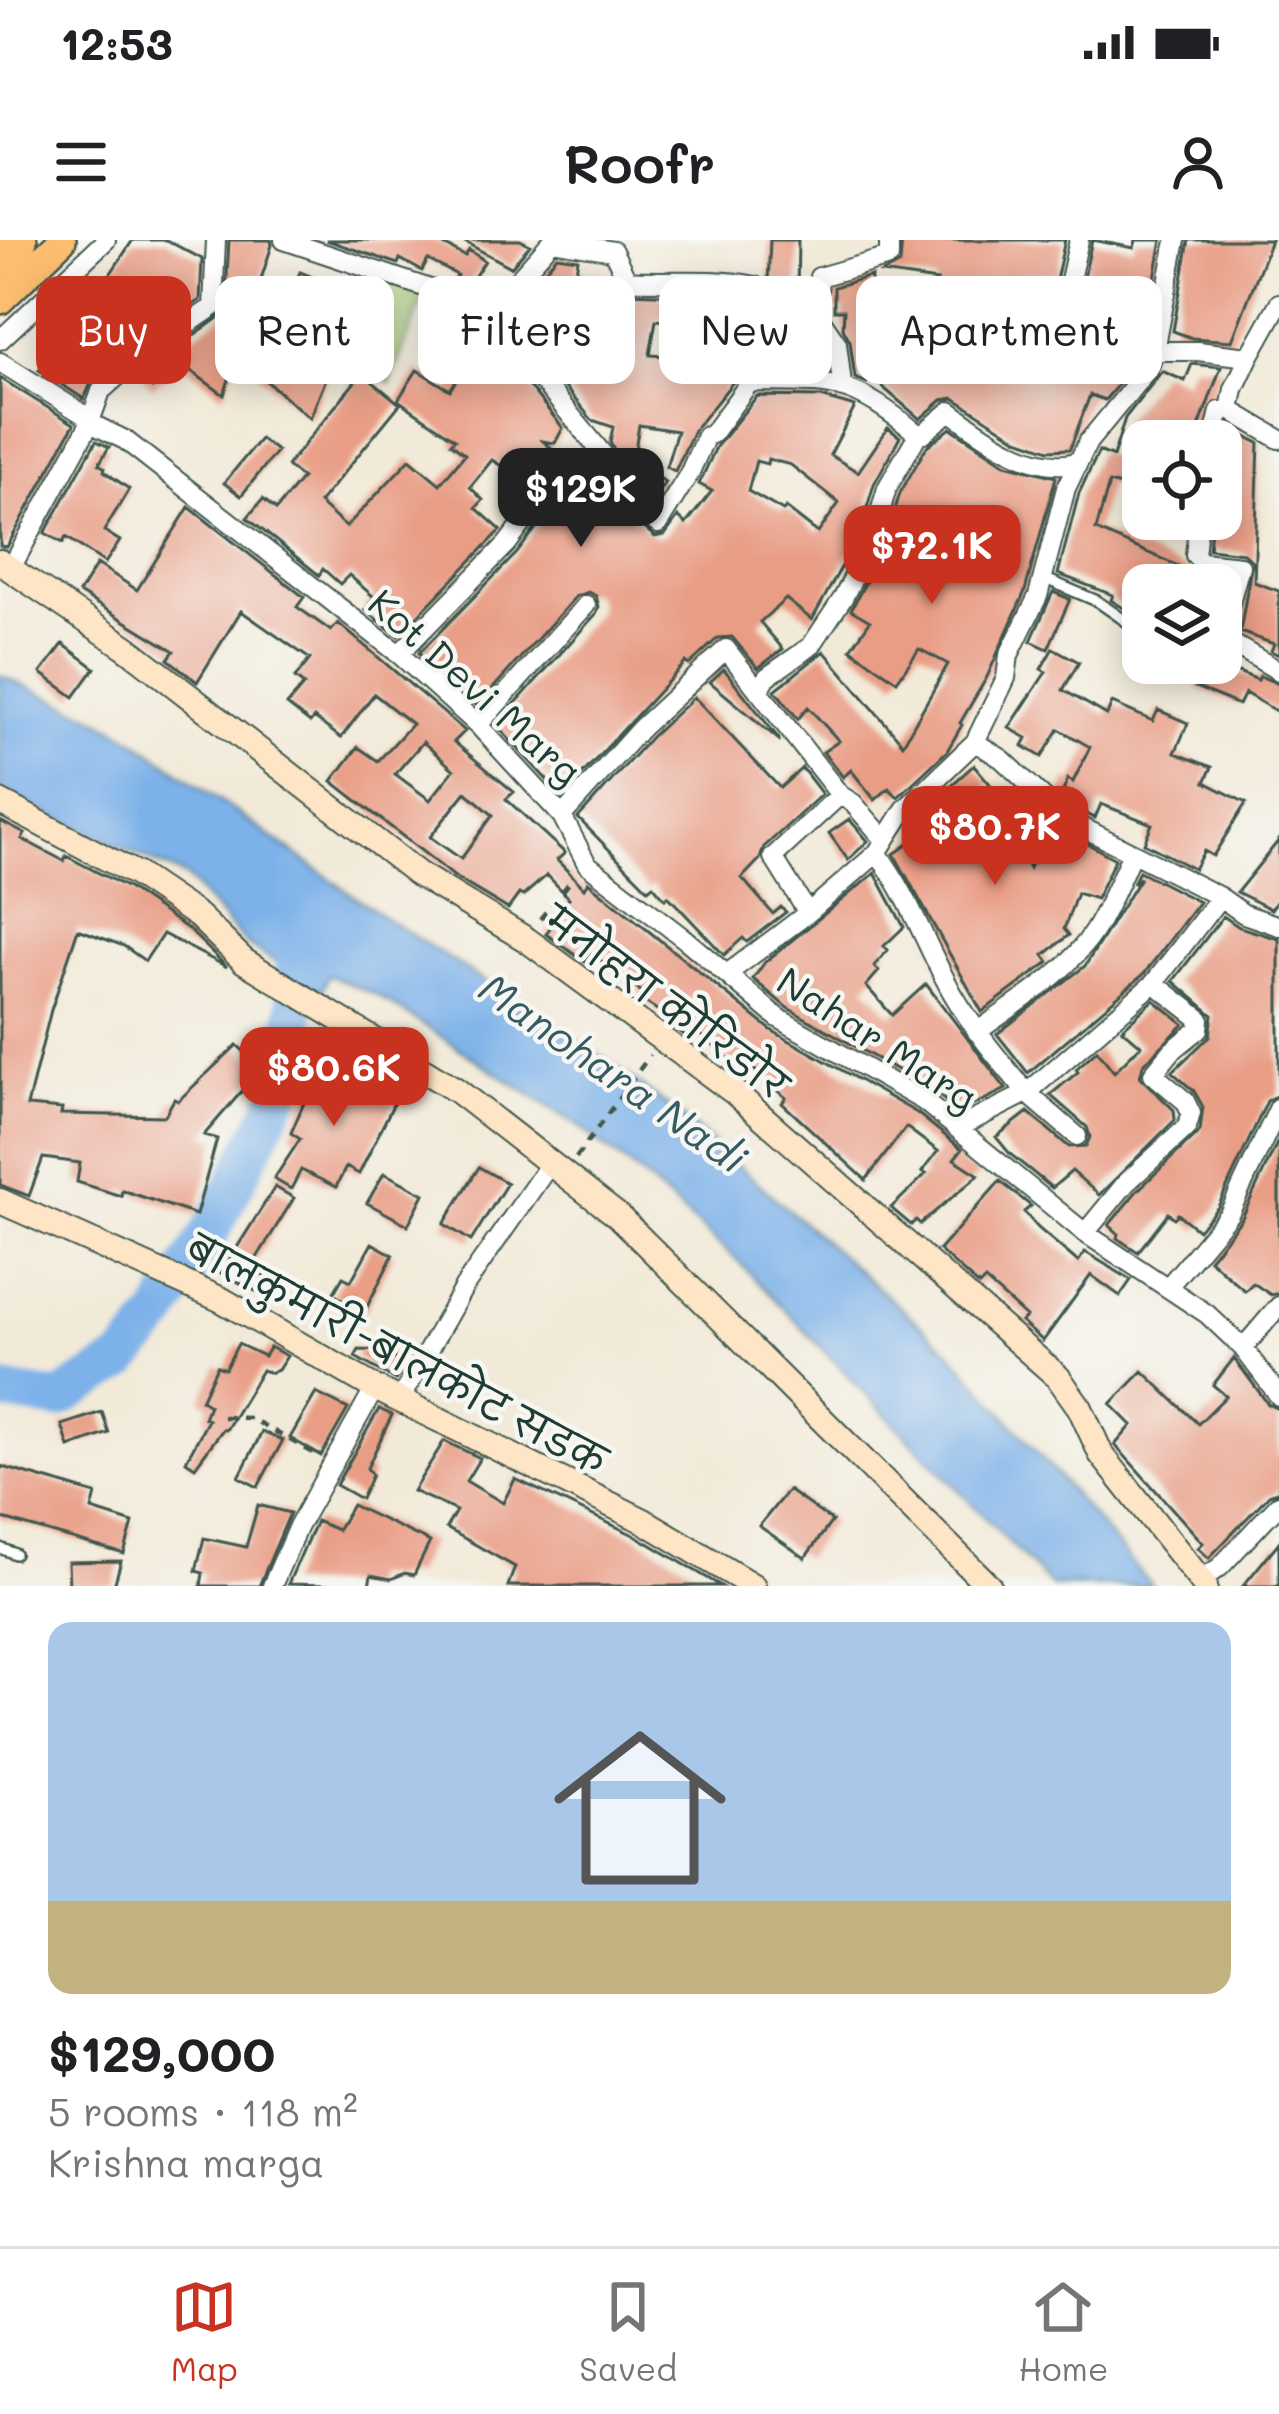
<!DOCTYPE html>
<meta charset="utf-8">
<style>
:root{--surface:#fff;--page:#f2f2f2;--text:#202124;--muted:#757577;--line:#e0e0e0;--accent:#c8321e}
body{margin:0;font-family:Mali,"Playpen Sans Deva",sans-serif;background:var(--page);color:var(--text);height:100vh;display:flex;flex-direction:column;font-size:45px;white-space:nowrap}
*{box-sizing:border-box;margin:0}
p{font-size:39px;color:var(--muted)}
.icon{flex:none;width:66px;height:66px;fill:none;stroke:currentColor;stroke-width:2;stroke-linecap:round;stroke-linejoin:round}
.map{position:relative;height:1346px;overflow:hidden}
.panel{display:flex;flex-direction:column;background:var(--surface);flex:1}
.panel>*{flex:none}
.top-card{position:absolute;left:36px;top:36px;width:1209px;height:108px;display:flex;gap:24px}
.buttons{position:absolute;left:1122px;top:180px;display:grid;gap:24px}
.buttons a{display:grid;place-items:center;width:120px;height:120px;border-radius:24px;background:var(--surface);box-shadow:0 6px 30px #0003;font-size:60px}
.price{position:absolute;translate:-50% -102px;padding:0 27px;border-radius:24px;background:var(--accent);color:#fff;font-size:39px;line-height:78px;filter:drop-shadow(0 3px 6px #0008)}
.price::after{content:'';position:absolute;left:50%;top:72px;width:36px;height:27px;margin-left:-18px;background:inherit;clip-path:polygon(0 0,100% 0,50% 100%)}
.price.selected{background:#222;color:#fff}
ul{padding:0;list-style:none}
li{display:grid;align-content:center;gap:24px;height:636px;padding:0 48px}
li span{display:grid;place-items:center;height:372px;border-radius:24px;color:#555}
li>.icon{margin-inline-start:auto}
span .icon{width:216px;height:216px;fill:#fffc;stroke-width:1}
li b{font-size:51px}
.tag{padding:0 42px;border-radius:24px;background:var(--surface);box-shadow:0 6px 30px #0003;font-size:42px;line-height:108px}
.tag.selected{background:var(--accent);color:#fff}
.status{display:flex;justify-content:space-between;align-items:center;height:84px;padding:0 60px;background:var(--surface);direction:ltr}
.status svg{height:33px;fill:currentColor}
header{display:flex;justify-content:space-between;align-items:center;height:156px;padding:0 48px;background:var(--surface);font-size:54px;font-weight:600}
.menu{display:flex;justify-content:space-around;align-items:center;height:168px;border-top:3px solid var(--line);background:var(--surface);font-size:33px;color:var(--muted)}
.menu a{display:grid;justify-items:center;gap:6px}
.menu .selected{color:var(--accent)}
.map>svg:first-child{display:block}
.green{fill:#a6cd78;stroke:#628556;stroke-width:3}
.water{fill:#7bb1e9;stroke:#4d778e;stroke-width:3}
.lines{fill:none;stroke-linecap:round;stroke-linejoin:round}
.river{stroke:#7bb1e9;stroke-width:39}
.building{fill:#e99d85;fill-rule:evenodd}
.lane-casing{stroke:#3f574d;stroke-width:14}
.street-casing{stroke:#3f574d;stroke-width:22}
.secondary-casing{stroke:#3f574d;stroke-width:28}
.primary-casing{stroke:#3f574d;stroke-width:32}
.highway-casing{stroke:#3f574d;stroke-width:38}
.path{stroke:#3f574d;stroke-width:4.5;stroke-dasharray:9 9;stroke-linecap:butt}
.lane{stroke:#fff;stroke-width:9}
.street{stroke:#fff;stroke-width:18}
.secondary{stroke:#fee5c5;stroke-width:24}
.primary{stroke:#fcbd6f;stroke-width:27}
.highway{stroke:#fcbd6f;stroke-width:33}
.labels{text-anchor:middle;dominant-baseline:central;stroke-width:9;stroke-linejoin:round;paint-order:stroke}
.street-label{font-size:39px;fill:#1f3d34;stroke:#f6f6f2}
.water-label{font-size:42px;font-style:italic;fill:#365a61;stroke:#f6f6f2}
</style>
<div class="status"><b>12:53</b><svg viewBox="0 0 49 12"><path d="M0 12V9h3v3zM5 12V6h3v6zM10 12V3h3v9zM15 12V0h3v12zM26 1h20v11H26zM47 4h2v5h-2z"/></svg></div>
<header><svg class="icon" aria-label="menu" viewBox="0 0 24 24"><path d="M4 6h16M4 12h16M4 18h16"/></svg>Roofr<svg class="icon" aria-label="person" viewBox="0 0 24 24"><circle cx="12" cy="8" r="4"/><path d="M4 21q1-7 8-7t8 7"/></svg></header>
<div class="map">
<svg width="1279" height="1346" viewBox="0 0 1279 1346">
<rect width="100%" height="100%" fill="#f6f6f2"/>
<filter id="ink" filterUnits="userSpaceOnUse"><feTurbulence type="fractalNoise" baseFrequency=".00833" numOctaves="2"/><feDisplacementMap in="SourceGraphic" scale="24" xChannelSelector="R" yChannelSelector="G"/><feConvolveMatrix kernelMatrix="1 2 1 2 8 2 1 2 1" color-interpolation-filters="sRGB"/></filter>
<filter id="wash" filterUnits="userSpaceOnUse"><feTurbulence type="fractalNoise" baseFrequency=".004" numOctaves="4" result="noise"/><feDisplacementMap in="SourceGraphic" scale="48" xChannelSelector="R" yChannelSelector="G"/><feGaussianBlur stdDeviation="2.7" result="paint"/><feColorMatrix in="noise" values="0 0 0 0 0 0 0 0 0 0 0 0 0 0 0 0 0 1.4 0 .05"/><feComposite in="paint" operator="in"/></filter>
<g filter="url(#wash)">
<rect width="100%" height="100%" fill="#f2ead8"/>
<path class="green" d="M 377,32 L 427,48 L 390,143 L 339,119 Z"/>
<path class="water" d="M 0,435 L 93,476 L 132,498 L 382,676 L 604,818 L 682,877 L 949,1110 L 1152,1346 L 1051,1346 L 740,1023 L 643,937 L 577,885 L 377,755 L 328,735 L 322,751 L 245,703 L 186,637 L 0,551 Z"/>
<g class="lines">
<path class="river" d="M 0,1152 L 58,1160 L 122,1122 L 160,1077 L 213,987 L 283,850 L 294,788 L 298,736 L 285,684"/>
</g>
<g id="blocks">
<path class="building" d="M 133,0 L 166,0 L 202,19 L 200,60 L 129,108 L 92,141 L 84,159 L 39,130 L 67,101 L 87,121 L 120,87 L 97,68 L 114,48 L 105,42 Z
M 229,0 L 271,0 L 272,5 L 224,155 L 183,125 L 152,148 L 141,134 L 225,73 Z
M 326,0 L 434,0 L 465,16 L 469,10 L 485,21 L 466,48 L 454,43 L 457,35 L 428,20 L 422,31 L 400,19 L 398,24 Z
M 461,0 L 520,0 L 530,5 L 511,27 Z
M 770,0 L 798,0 L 797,56 L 804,56 L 804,104 L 822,104 L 827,131 L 764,129 Z
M 902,0 L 1065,0 L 1056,40 L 1041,74 L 1041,101 L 1049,108 L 1089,121 L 1135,124 L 1105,160 L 1090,155 L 1070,209 L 1049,210 L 1018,199 L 954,158 L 942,160 L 920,179 L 871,137 L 867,143 L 855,138 L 850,101 L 843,88 L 844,70 L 834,70 L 834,47 L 871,36 L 871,83 L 929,84 L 945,56 L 933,50 L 937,41 L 882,33 L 900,24 Z
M 1092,0 L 1134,8 L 1136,0 L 1162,0 L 1144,97 L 1095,95 L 1067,85 L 1082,47 Z
M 1189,0 L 1271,0 L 1232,101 L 1192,98 L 1173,91 Z
M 557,16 L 578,19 L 576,31 L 610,36 L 619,50 L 625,53 L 741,57 L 737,137 L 694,190 L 675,231 L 666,227 L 677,191 L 639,185 L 634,216 L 616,213 L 610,202 L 613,187 L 592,180 L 553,133 L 504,87 L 541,42 L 536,40 ZM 678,75 L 714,77 L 712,120 L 650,115 L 656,80 L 678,81 Z
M 300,32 L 360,56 L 310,178 L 258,134 L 269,107 L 279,114 L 298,69 L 287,64 Z
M 480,102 L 533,151 L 563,188 L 555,203 L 543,201 L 655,297 L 665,295 L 678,277 L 686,284 L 712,251 L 699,244 L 716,207 L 757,156 L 821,157 L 855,167 L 830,215 L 858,232 L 888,188 L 900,197 L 874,244 L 859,295 L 812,380 L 786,359 L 760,382 L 783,409 L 758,428 L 732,397 L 718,398 L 689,425 L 686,422 L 562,556 L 496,485 L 596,374 L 599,367 L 596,356 L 588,352 L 576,356 L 477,466 L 419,413 L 517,313 L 543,279 L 549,284 L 585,242 L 527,218 L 516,220 L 511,232 L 492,220 L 470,247 L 483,260 L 476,268 L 501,290 L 398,396 L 365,370 L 374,357 L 349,335 L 340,344 L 323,329 L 319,335 L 247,278 L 263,259 L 276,270 L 302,238 L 287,226 L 362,133 L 400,164 L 319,263 L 346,287 L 410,219 L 440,244 L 465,214 L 451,203 L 455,199 L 398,160 L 417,130 L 450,150 ZM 768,219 L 791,225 L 839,263 L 818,293 L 786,268 L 783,271 L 748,251 L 756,221 L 767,224 Z
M 1192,124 L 1221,127 L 1194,201 L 1143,201 L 1143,252 L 1109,243 L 1096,290 L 1199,335 L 1223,338 L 1221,345 L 1143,345 L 1143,376 L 1125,369 L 1111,360 L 1113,355 L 1058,334 L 1079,253 L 1099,211 L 1113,217 L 1125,178 L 1162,131 L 1185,141 Z
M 0,138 L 74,184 L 7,307 L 0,306 Z
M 951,188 L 1006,224 L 1056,237 L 1025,351 L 987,437 L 960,483 L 962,485 L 947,511 L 898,557 L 889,548 L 875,560 L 851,530 L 843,537 L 823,512 L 839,501 L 808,467 L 798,479 L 775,450 L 824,411 L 903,504 L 948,424 L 919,409 L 897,441 L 851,409 L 870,381 L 851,370 L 884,306 L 900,253 L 927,206 Z
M 1230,189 L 1259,203 L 1254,342 L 1279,351 L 1279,415 L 1271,411 L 1274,404 L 1240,392 L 1252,321 L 1243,313 L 1209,309 L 1212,280 L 1221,281 L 1224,229 L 1221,212 Z
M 260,199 L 277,211 L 241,256 L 224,243 Z
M 96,201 L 109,207 L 99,224 L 105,228 L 104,231 L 129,249 L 104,291 L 120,301 L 105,323 L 66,297 L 63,303 L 45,293 Z
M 634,219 L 665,242 L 654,258 L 655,264 L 622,236 Z
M 189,267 L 304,357 L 297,367 L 331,391 L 338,383 L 465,491 L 454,502 L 514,552 L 506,559 L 565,613 L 557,620 L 584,648 L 588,642 L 771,790 L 917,873 L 962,909 L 954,919 L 979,935 L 920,984 L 916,980 L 911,985 L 891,968 L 926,934 L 922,932 L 938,911 L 906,887 L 866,940 L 782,863 L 786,858 L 739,816 L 734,823 L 695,790 L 688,798 L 675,788 L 678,784 L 639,758 L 643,753 L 591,713 L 585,722 L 546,694 L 569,658 L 547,635 L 523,656 L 519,654 L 508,669 L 456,638 L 332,541 L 358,507 L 378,521 L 412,484 L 374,454 L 341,498 L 314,478 L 310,483 L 287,465 L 304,445 L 295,438 L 310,419 L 241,371 L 197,442 L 168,419 L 174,411 L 79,353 L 97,324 L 137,350 ZM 423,502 L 454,530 L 430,560 L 395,534 ZM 466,552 L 493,575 L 461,619 L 430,597 Z
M 1053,352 L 1070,359 L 1048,409 L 1031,401 Z
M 63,404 L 95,428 L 74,457 L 41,433 Z
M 1053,408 L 1079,422 L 1063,450 L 1107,475 L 1112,463 L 1153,481 L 1158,470 L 1188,483 L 1175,513 L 1212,527 L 1205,542 L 1246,563 L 1213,616 L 1204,611 L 1194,629 L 1144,603 L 1152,584 L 1101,564 L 1095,578 L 1074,568 L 1061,556 L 1068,539 L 1073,542 L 1090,507 L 1059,489 L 1042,517 L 1023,506 L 1027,498 L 1009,488 L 1046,432 L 1041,429 Z
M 1205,423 L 1216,423 L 1258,440 L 1260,436 L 1279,444 L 1279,473 L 1245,453 L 1239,465 L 1195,447 Z
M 724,429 L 779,499 L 779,500 L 710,442 Z
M 694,457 L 780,548 L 802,528 L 822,554 L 764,607 L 760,619 L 742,638 L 773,674 L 781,667 L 786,672 L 747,702 L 743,698 L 724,715 L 668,656 L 665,659 L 653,645 L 648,649 L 578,578 L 651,497 Z
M 974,525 L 990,544 L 985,548 L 999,568 L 993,572 L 1004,589 L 990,598 L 1018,611 L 1029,628 L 1049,582 L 1115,619 L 1096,659 L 1077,653 L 1064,689 L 1069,695 L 1044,715 L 1049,722 L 982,772 L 894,614 L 924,593 L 915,583 L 919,580 L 916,577 Z
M 849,579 L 868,601 L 848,620 L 829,593 Z
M 0,581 L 25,594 L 22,599 L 64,621 L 66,616 L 128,648 L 188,689 L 227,727 L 163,694 L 145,721 L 124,706 L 78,689 L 51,770 L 27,866 L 62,869 L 61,874 L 165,876 L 174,859 L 178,861 L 237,805 L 262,828 L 204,895 L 217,899 L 196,975 L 122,950 L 121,956 L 77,942 L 80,923 L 43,918 L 29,956 L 0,945 Z
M 1279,600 L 1279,658 L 1271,669 L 1237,652 Z
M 1139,631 L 1199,662 L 1144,734 L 1028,833 L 997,794 L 1085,726 L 1140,638 L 1133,644 Z
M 875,633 L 904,687 L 884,706 L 888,710 L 874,726 L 879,731 L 866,746 L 892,775 L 926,744 L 1006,849 L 959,872 L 932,850 L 786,767 L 753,739 L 765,722 Z
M 1223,676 L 1239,687 L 1279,699 L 1279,854 L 1267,861 L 1218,967 L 1198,990 L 1178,974 L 1174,978 L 1168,973 L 1138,1012 L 1117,998 L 1119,994 L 1109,985 L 1136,952 L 1200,891 L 1203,867 L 1194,851 L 1172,832 L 1210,796 L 1213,775 L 1173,741 Z
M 1154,760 L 1184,784 L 1143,825 L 1140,837 L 1174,870 L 1175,880 L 1099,955 L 1072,931 L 1052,948 L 1010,914 L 996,897 L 1028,872 L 1069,907 L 1086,906 L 1090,897 L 1087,887 L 1050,855 L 1078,832 L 1076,829 L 1097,810 L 1114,832 L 1141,805 L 1122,789 Z
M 322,821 L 338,828 L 335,834 L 394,863 L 359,934 L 346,927 L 336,947 L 301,930 L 291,949 L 274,939 L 300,899 L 291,893 Z
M 1279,899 L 1279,1053 L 1271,1055 L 1253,1043 L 1245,1051 L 1209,1019 L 1241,980 Z
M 479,927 L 507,943 L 471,1001 L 444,984 Z
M 384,933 L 424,954 L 408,985 L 367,963 Z
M 1000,941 L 1031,966 L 1024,972 L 1038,988 L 1078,1022 L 1085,1012 L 1131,1040 L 1120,1056 L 1091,1035 L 1043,1101 L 1021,1082 L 1026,1077 L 985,1040 L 979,1046 L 939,1010 Z
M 275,947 L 294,958 L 250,1029 L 279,1043 L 271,1059 L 221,1033 Z
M 372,1003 L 393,1015 L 365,1071 L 333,1054 L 343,1037 L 351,1041 Z
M 238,1104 L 264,1116 L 270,1107 L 287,1116 L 278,1130 L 271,1133 L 262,1130 L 226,1190 L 223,1189 L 195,1227 L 186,1221 L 208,1180 L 204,1178 L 209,1165 L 201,1160 L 217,1126 L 225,1129 Z
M 359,1110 L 388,1111 L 403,1127 L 396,1140 L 355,1117 Z
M 1234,1118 L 1268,1164 L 1279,1169 L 1279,1251 L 1269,1255 L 1209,1318 L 1198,1308 L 1203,1303 L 1115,1205 L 1132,1185 L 1111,1164 L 1143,1131 L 1198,1184 L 1226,1156 L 1213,1145 Z
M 316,1153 L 348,1169 L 321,1216 L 290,1198 Z
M 379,1169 L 392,1175 L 367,1228 L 372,1235 L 361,1259 L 336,1245 Z
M 102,1172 L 109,1193 L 69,1207 L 62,1185 Z
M 262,1192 L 283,1200 L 258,1247 L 239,1237 Z
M 444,1201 L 480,1218 L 466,1241 L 503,1263 L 515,1239 L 638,1297 L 721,1346 L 508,1346 L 515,1327 L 446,1288 L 456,1271 L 413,1251 Z
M 0,1226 L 96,1254 L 92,1270 L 133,1283 L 124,1314 L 0,1278 Z
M 788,1250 L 832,1281 L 805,1318 L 759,1286 Z
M 258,1265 L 290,1273 L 259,1346 L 201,1346 L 203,1333 L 196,1331 L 204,1298 L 246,1307 Z
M 352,1265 L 430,1302 L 414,1335 L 405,1333 L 391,1339 L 371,1335 L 369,1346 L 288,1344 L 316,1281 L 337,1290 Z
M 1279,1302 L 1279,1346 L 1243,1346 Z
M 121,1321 L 114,1346 L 69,1346 L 68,1322 Z"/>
</g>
</g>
<g filter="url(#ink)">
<use href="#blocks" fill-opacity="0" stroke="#3f574d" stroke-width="3"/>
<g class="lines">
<g class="lane-casing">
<path id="lane" d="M 1041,337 L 1097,361 L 1143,393
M 0,1308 L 15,1314"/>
</g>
<g class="street-casing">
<path id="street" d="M 284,0 L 448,55 L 488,73 L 552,1 L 613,11 L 627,40 C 668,43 716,37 755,46 L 750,142
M 1079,0 L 1069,44 L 1054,79 L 1053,95 L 1093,108 L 1155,111 L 1176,0
M 488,73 L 487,90 L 543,142 L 602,213 L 608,242 L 658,284 L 689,234 L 706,196 L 712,194 L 750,142 C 837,143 847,137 918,194 L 887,248 L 872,300 L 843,358 L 811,406 L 767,437 L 759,450
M 0,100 L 106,0
M 1249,117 L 1234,149 L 1230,170 L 1279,199
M 0,122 L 91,179 L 90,183 L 125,200 L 399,414 L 478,485 L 562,576 L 641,488 L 726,409 L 840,555 L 773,617 L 808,673
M 842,144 L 837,103 L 817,74 L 819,37 L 889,17 L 889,0
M 91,179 L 101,151 L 138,118 L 213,67 L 216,0
M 918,194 L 924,193 L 950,171 C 982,195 1039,238 1080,220
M 1213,201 L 1220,171 L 1230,170
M 1199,279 L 1195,315 L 1202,322 L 1240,326 L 1228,370 L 1226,400 L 1279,431
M 10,330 L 90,183
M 399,414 L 507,304 L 539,262 L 537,245 L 524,231
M 478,485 L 586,365
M 975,502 L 1002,519 L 1066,579 L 1220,657
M 840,555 L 853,563 L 885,600
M 562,576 L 587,624 L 686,700 L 778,778 L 925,862 L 1085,993 L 1207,1074 L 1243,1108 L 1279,1156
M 877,613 C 910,656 926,707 953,754 C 974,790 1000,821 1027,853 L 1154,743 L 1220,657 L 1244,674 L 1279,686
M 727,734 L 808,673 L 877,613 L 905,569 L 975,502 L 1006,438 L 1009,415 L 1038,356 L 1066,248 L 1088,202 L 1148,129 L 1155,111 L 1197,111 L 1249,117 L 1279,63
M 977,792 C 1017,762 1067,734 1094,691 C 1109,667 1120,639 1132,613
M 958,888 L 1027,853 L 1077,896
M 1085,993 L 1126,943 L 1187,887 L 1191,873 L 1185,861 L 1153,834 L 1172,811 L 1199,789 L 1200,779 L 1154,743
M 1168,1047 L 1229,974 L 1279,867
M 1243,1108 L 1279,1066
M 400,1160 L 464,1047 L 551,922
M 1200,1340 L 1220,1327 L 1279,1264
M 272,1346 L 298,1286 L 375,1148"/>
</g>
<g class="secondary-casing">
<path id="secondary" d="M 0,322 L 127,408 L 418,634 L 527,700 L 734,852 L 1058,1137 L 1080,1168 L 1101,1214 L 1205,1346
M 0,562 L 136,634 L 198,676 L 244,721 L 456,850 L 618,976 L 989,1346
M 0,961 L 222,1060 L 375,1148 L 646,1282 L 753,1346"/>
</g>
<g class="primary-casing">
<path id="primary" d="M 0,60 L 62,0"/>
</g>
<g class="highway-casing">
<path id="highway" d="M 0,23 L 20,0"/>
</g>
<path class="path" d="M 540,679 L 574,637
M 576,918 L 650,815
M 223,1177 L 250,1178 L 317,1215"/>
<use href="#lane" class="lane"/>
<use href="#street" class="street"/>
<use href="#secondary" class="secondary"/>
<use href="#primary" class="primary"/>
<use href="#highway" class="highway"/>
</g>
</g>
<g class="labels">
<g class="street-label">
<text transform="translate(476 446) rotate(42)">Kot Devi Marg</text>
<text transform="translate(666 762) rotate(37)">मनोहरा कोरिडोर</text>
<text transform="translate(878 798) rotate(33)">Nahar Marg</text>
<text transform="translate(397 1113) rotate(28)">बालकुमारी-बालकोट सडक</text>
</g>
<g class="water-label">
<text transform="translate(614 832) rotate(35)">Manohara Nadi</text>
</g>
</g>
</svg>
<div class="buttons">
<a><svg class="icon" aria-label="locate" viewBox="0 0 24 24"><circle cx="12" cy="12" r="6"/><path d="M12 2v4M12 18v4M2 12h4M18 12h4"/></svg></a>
<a><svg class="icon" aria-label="layers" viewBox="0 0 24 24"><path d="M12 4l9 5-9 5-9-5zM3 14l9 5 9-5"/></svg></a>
</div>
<b class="price selected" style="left:581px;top:310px">$129K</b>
<b class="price" style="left:932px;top:367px">$72.1K</b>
<b class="price" style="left:995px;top:648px">$80.7K</b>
<b class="price" style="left:334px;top:889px">$80.6K</b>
<div class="top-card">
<a class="tag selected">Buy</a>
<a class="tag">Rent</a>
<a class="tag">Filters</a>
<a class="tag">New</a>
<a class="tag">Apartment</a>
</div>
</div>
<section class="panel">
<ul>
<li><span style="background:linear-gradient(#a9c7e8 75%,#c2b280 0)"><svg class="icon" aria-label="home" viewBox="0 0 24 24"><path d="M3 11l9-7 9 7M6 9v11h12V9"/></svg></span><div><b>$129,000</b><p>5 rooms · 118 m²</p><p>Krishna marga</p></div></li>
</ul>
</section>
<nav class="menu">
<a class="selected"><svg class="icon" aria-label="map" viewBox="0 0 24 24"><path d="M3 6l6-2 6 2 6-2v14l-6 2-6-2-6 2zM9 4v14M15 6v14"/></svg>Map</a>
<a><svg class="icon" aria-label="saved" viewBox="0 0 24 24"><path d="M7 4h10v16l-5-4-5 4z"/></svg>Saved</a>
<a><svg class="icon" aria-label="home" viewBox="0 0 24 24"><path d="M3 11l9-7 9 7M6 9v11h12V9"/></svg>Home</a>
</nav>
